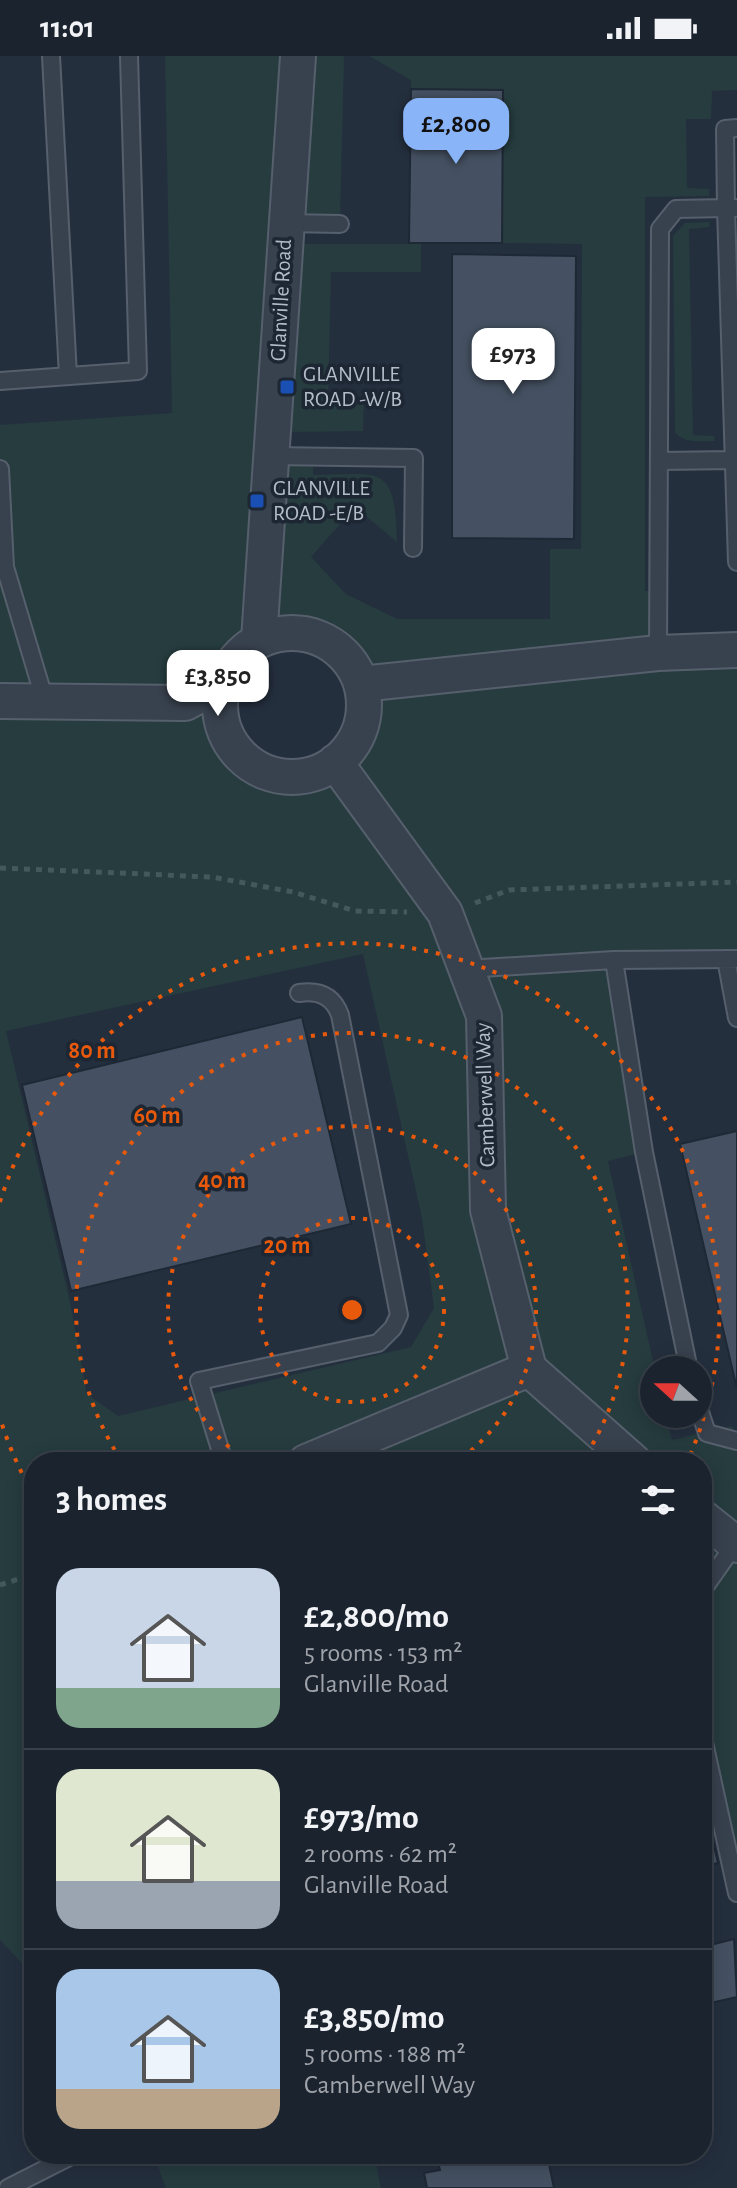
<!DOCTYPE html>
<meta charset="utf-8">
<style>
:root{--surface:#1b232e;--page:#242b36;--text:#f1f3f6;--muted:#a0a4aa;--line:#39404a;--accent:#8ab4f8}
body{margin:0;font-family:"Alegreya Sans",sans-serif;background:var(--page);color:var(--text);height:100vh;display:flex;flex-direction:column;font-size:30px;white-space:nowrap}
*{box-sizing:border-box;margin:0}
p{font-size:26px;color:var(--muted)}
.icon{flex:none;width:44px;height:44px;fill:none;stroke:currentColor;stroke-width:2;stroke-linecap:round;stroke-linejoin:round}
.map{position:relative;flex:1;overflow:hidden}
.details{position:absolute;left:24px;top:1396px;width:688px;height:712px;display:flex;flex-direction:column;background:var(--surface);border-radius:32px;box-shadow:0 4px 20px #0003,0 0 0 2px var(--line)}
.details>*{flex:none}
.needle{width:52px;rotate:291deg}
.fabs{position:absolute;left:640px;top:1300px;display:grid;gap:16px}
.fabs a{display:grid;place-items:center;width:72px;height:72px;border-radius:50%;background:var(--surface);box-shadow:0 4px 20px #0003,0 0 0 2px var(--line);font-size:40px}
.price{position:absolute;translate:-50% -68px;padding:0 18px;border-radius:16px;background:#fff;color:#222;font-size:26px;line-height:52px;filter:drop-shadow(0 2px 4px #0008)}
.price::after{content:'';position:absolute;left:50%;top:48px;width:24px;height:18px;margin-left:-12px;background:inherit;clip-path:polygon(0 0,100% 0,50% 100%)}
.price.selected{background:var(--accent);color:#111}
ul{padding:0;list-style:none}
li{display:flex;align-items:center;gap:24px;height:200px;padding:0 32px}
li+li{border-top:2px solid var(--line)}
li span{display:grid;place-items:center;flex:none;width:224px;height:160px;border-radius:24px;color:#555}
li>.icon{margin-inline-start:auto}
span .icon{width:96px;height:96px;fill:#fffc;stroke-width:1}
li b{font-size:34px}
h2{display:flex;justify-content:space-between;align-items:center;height:96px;padding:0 32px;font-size:34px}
.status{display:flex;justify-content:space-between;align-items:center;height:56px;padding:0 40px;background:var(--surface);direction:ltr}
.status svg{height:22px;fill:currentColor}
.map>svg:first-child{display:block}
.green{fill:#263c3f;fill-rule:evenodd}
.building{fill:#455162;stroke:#1f2835;stroke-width:2}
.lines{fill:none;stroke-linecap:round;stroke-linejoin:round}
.service-casing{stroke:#565f6c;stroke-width:20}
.minor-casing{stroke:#565f6c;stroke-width:38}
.path{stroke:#44595c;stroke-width:5;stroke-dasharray:6 6;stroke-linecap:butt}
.service{stroke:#38414e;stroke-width:16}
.minor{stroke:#38414e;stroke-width:34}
.ring{fill:none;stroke:#e8590c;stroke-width:4;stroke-dasharray:4 8}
.transit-dot{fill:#1a4fb4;stroke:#1d2633;stroke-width:3}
.labels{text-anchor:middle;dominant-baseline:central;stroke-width:7;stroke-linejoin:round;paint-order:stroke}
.street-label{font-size:22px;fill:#b4bcc9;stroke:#1d2633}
.poi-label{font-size:22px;fill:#b4bcc9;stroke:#1d2633;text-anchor:start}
.centre{fill:#e8590c;stroke:#1d2633;stroke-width:4}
.ring-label{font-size:24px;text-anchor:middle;font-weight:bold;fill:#e8590c;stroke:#1d2633;stroke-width:7;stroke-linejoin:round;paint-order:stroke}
</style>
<div class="status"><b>11:01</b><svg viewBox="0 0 49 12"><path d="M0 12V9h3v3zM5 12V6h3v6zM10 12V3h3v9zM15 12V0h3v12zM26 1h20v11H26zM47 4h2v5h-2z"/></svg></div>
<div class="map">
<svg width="737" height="2132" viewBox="0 0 737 2132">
<rect width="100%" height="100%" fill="#242f3e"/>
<path class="green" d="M 165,0 L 344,0 L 340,168 L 286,167 L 272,400 L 313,400 L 313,419 C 382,418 395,407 397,486 L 355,451 L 311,501 L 346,538 L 397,563 L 550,563 L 550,493 L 581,493 L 582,188 L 502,187 L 503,35 L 411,33 L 411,24 L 369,0 L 737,0 L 737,34 L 712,35 L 711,63 L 686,63 L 687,132 L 709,133 L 709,140 L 645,141 L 645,535 L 659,535 L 659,597 L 737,594 L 737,903 L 614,904 L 644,1096 L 608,1105 L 655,1314 L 654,1358 L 665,1358 L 672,1384 L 732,1370 L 737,1378 L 737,1837 L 702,1677 L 702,1406 L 34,1406 L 34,1920 L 0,1884 L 0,369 L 172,357 ZM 283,577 C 408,582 371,742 274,719 C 260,715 243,704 234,692 C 230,685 228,676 222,671 C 212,661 197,655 186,647 L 223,626 L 235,604 L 259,584 ZM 363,898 L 422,1162 L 434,1252 L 411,1291 L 118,1360 L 87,1338 L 70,1246 L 6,975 Z
M 710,166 L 709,171 L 689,173 L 693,379 L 714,380 L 715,385 C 701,385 684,388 675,376 L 673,180 L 685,167 Z
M 303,188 L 421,188 L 421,216 L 331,216 L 328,343 L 364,343 L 363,375 L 290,376 Z
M 153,2098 L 374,2098 L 381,2132 L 166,2132 Z"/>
<path class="building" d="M 411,33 L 503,34 L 502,187 L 409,187 Z
M 452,198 L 576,200 L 574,483 L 452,482 Z
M 302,961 L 351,1168 L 71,1235 L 22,1029 Z
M 737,1075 L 737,1333 L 680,1088 Z
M 702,1739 L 718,1807 L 702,1811 Z
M 734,1883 L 737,1941 L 702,1949 L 702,1891 Z
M 436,2098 L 583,2098 L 584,2100 L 549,2108 L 554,2132 L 427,2132 L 424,2117 L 440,2114 Z"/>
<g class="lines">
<g class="service-casing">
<path id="service" d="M 51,0 L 68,320
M 735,152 L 726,152 L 737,506
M 286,167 L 340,168
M 0,325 L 138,315 L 129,0
M 272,400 L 414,402 L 413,492
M 660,405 L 733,404
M 0,413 L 5,511 L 45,645
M 658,597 L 660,173 L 676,153 L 726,152 L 725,73 L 737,72
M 726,903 L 737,962
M 614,904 L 737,903
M 466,913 L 614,904 L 644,1096 L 689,1314
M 698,1350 L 707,1377 L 737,1385
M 224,1406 L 199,1325 L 378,1287 L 393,1272 L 399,1259 L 340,959 C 333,940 319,934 299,937
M 702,1535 L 735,1488
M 702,1677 L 737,1837
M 8,2132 L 75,2098"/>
</g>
<g class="minor-casing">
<path id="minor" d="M220 649a72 72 0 1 1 144 0a72 72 0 1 1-144 0Z
M 259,584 L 298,0
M 361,628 L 658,597 L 737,594
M 0,645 L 185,647 L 223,626
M 335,706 L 445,857 L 484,960 L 488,1154 L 529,1313 L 634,1406
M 306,1406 L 529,1313
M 702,1461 L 737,1489"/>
</g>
<path class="path" d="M 0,812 L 212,821 L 293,836 L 355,855 L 407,856
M 475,847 L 509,834 L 737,826
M 0,1529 L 34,1518"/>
<use href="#service" class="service"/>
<use href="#minor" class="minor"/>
</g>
<g class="ring">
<circle cx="352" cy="1254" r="92"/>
<path d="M248 1406A184 184 0 1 1 456 1406"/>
<path d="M121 1404A276 276 0 1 1 583 1404"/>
<path d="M33 1438A368 368 0 0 1 0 1362M0 1146A368 368 0 1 1 688 1404"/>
</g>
<g class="transit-dot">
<rect x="279" y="323" width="16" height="16" rx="4"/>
<rect x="249" y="437" width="16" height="16" rx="4"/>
</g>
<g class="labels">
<g class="street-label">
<text transform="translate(281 244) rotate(-87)">Glanville Road</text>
<text transform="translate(485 1039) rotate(-92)">Camberwell Way</text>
</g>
<g class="poi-label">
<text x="303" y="318">GLANVILLE<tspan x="303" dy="25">ROAD -W/B</tspan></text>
<text x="273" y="432">GLANVILLE<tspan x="273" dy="25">ROAD -E/B</tspan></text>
</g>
</g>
<circle cx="352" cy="1254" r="12" class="centre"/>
<g class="ring-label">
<text x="92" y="1002">80 m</text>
<text x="157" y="1067">60 m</text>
<text x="222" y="1132">40 m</text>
<text x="287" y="1197">20 m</text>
</g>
</svg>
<div class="fabs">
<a><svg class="needle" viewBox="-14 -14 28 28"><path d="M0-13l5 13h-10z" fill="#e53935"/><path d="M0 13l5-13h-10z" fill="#a0a4aa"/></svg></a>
</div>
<b class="price selected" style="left:456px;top:110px">£2,800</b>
<b class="price" style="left:513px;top:340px">£973</b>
<b class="price" style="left:218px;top:662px">£3,850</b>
<section class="details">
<h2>3 homes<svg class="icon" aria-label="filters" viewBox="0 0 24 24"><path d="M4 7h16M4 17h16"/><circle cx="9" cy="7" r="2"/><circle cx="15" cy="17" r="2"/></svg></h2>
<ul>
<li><span style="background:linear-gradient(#c9d6e8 75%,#7fa58c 0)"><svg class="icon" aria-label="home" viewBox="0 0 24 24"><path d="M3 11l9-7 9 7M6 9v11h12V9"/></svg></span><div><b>£2,800/mo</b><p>5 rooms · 153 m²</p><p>Glanville Road</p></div></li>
<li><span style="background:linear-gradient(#dfe7d0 70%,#9aa5b1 0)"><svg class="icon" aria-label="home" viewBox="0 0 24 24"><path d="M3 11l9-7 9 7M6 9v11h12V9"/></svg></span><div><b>£973/mo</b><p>2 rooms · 62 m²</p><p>Glanville Road</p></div></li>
<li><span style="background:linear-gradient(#a9c7e8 75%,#b9a48a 0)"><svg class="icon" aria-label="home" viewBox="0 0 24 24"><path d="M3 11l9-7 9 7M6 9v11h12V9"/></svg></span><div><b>£3,850/mo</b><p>5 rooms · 188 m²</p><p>Camberwell Way</p></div></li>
</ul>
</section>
</div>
